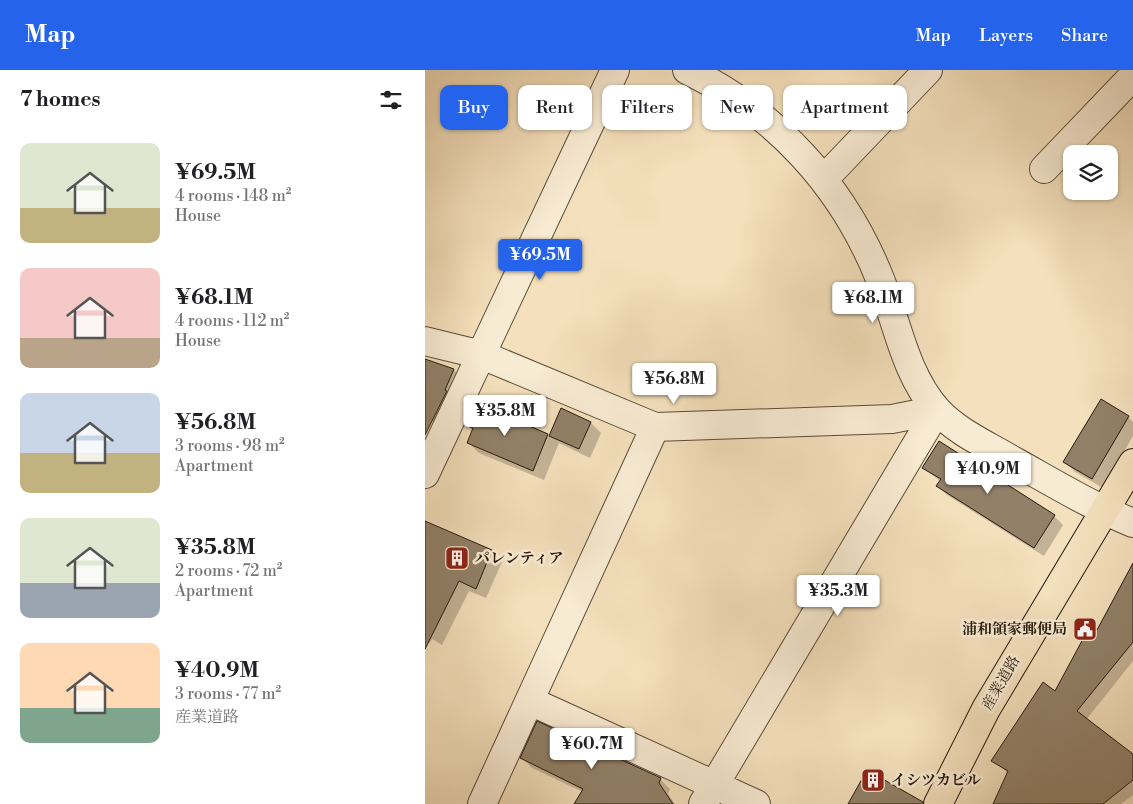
<!DOCTYPE html>
<meta charset="utf-8">
<style>
:root{--surface:#fff;--page:#f2f2f2;--text:#202124;--muted:#757577;--accent:#2563eb}
body{margin:0;font-family:"Libre Bodoni","Noto Serif JP",serif;background:var(--page);color:var(--text);height:100vh;display:flex;flex-direction:column;font-size:19px;white-space:nowrap}
*{box-sizing:border-box;margin:0}
p{font-size:16px;color:var(--muted)}
.icon{flex:none;width:28px;height:28px;fill:none;stroke:currentColor;stroke-width:2;stroke-linecap:round;stroke-linejoin:round}
.map{position:relative;flex:1;overflow:hidden}
.details{display:flex;flex-direction:column;background:var(--surface);width:425px}
.details>*{flex:none}
.hud{position:absolute;left:15px;top:15px;width:475px;height:45px;display:flex;gap:10px}
.buttons{position:absolute;left:638px;top:75px;display:grid;gap:10px}
.buttons a{display:grid;place-items:center;width:55px;height:55px;border-radius:10px;background:var(--surface);box-shadow:0 1px 4px #0004;font-size:25px}
.price{position:absolute;translate:-50% -42px;padding:0 11px;border-radius:5px;background:#fff;color:#222;font-size:16px;line-height:32px;filter:drop-shadow(0 1px 2px #0008)}
.price::after{content:'';position:absolute;left:50%;top:30px;width:15px;height:11px;margin-left:-8px;background:inherit;clip-path:polygon(0 0,100% 0,50% 100%)}
.price.on{background:var(--accent);color:#fff}
ul{padding:0;list-style:none}
li{display:flex;align-items:center;gap:15px;height:125px;padding:0 20px}
li span{display:grid;place-items:center;flex:none;width:140px;height:100px;border-radius:10px;color:#555}
li>.icon{margin-inline-start:auto}
span .icon{width:60px;height:60px;fill:#fffc;stroke-width:1}
li b{font-size:21px}
h2{display:flex;justify-content:space-between;align-items:center;height:60px;padding:0 20px;font-size:21px}
.tag{padding:0 18px;border-radius:10px;background:var(--surface);box-shadow:0 1px 4px #0004;font-size:18px;line-height:45px}
.tag.on{background:var(--accent);color:#fff}
header{display:flex;align-items:center;gap:30px;box-sizing:border-box;height:70px;padding:0 25px;background:var(--accent);color:#fff}
header strong{font-size:24px}
nav{display:flex;gap:28px;margin-inline-start:auto;font-size:18px}
main{display:flex;flex:1;min-height:0}
.map>svg:first-child{display:block}
.shadow{fill:#0003}
.building{fill:#928168;stroke:#271a0c}
.lines{fill:none;stroke-linecap:round;stroke-linejoin:round}
.minor-casing{stroke:#5a4c38;stroke-width:30}
.major-casing{stroke:#271a0c;stroke-width:30}
.minor{stroke:#f8ebd3;stroke-width:28}
.major{stroke:#f4e0bc;stroke-width:28}
.labels{text-anchor:middle;dominant-baseline:central;stroke-width:5;stroke-linejoin:round;paint-order:stroke}
.poi-label{font-size:15px;font-weight:bold;fill:#271a0c;stroke:#f8ebd3;text-anchor:start}
.street-label{font-size:15px;fill:#271a0c;stroke:#f8ebd3}
</style>
<header>
<strong>Map</strong>
<nav><a>Map</a><a>Layers</a><a>Share</a></nav>
</header>
<main>
<section class="details">
<h2>7 homes<svg class="icon" aria-label="filters" viewBox="0 0 24 24"><path d="M4 7h16M4 17h16"/><circle cx="9" cy="7" r="2"/><circle cx="15" cy="17" r="2"/></svg></h2>
<ul>
<li><span style="background:linear-gradient(#dfe7d0 65%,#c2b280 0)"><svg class="icon" aria-label="home" viewBox="0 0 24 24"><path d="M3 11l9-7 9 7M6 9v11h12V9"/></svg></span><div><b>¥69.5M</b><p>4 rooms · 148 m²</p><p>House</p></div></li>
<li><span style="background:linear-gradient(#f6c9c9 70%,#b9a48a 0)"><svg class="icon" aria-label="home" viewBox="0 0 24 24"><path d="M3 11l9-7 9 7M6 9v11h12V9"/></svg></span><div><b>¥68.1M</b><p>4 rooms · 112 m²</p><p>House</p></div></li>
<li><span style="background:linear-gradient(#c9d6e8 60%,#c2b280 0)"><svg class="icon" aria-label="home" viewBox="0 0 24 24"><path d="M3 11l9-7 9 7M6 9v11h12V9"/></svg></span><div><b>¥56.8M</b><p>3 rooms · 98 m²</p><p>Apartment</p></div></li>
<li><span style="background:linear-gradient(#dfe7d0 65%,#9aa5b1 0)"><svg class="icon" aria-label="home" viewBox="0 0 24 24"><path d="M3 11l9-7 9 7M6 9v11h12V9"/></svg></span><div><b>¥35.8M</b><p>2 rooms · 72 m²</p><p>Apartment</p></div></li>
<li><span style="background:linear-gradient(#ffd9b3 65%,#7fa58c 0)"><svg class="icon" aria-label="home" viewBox="0 0 24 24"><path d="M3 11l9-7 9 7M6 9v11h12V9"/></svg></span><div><b>¥40.9M</b><p>3 rooms · 77 m²</p><p>産業道路</p></div></li>
</ul>
</section>
<div class="map">
<svg width="708" height="734" viewBox="0 0 708 734">
<rect width="100%" height="100%" fill="#f4e0bc"/>
<filter id="stains"><feTurbulence type="fractalNoise" baseFrequency=".004" numOctaves="4"/><feColorMatrix values="0 0 0 0 .2 0 0 0 0 .09 0 0 0 0 .02 0 0 0 .5 -.17"/></filter>
<radialGradient id="worn" r=".72"><stop offset=".6" stop-color="#630" stop-opacity="0"/><stop offset="1" stop-color="#630" stop-opacity=".3"/></radialGradient>
<path class="shadow" d="M 0,290 L 29,300 L 42,313 L 24,357 L 0,348 Z
M 137,340 L 166,353 L 176,363 L 165,388 L 134,373 L 119,410 L 54,383 L 44,373 L 48,361 L 42,355 L 123,365 L 125,367 Z
M 703,347 L 708,352 L 708,366 L 678,418 L 650,402 L 640,392 Z
M 514,373 L 629,446 L 638,455 L 619,486 L 522,425 L 513,416 L 516,412 L 499,398 Z
M 4,454 L 67,481 L 77,492 L 61,528 L 44,521 L 17,575 L 7,569 L 5,573 L 0,571 L 0,464 Z
M 708,496 L 708,591 L 661,650 L 708,686 L 708,725 L 696,734 L 569,734 L 583,703 L 568,690 L 630,623 L 673,562 Z
M 97,688 L 235,709 L 245,719 L 243,724 L 250,734 L 152,734 L 158,722 L 107,698 Z"/>
<path class="building" d="M 0,289 L 29,299 L 20,320 L 22,321 L 0,365 Z
M 676,329 L 704,346 L 667,409 L 638,392 Z
M 51,333 L 123,364 L 108,401 L 42,373 L 48,358 L 40,355 Z
M 136,338 L 166,352 L 154,379 L 124,366 Z
M 514,371 L 630,445 L 609,478 L 511,416 L 516,409 L 497,398 Z
M 0,451 L 67,480 L 51,519 L 34,511 L 0,579 Z
M 708,493 L 708,572 L 652,641 L 708,684 L 708,710 L 678,734 L 568,734 L 583,701 L 566,691 L 618,612 L 630,621 L 666,554 L 672,560 Z
M 112,651 L 236,708 L 234,713 L 248,734 L 149,734 L 158,719 L 95,688 Z
M 442,700 L 498,732 L 498,734 L 423,734 Z"/>
<g class="lines">
<g class="minor-casing">
<path id="minor" d="M 262,0 C 351,43 418,116 455,209 C 472,252 480,304 512,340 C 532,362 562,375 587,390 C 627,412 666,436 708,453
M 619,99 L 708,6
M 399,109 L 503,0
M 0,271 L 57,285 L 230,357 L 467,349 L 512,340
M 0,404 L 190,0
M 105,631 L 331,734
M 57,734 L 230,357
M 278,734 L 512,340"/>
</g>
<g class="major-casing">
<path id="major" d="M 513,734 L 561,639 L 708,393"/>
</g>
<use href="#minor" class="minor"/>
<use href="#major" class="major"/>
</g>
<defs>
<g id="building-square" transform="scale(1.25)"><rect x="-9" y="-9" width="18" height="18" rx="4" fill="#8f2418" stroke="#f8ebd3"/><path d="M-4-6H4V6H1V3H-1V6H-4ZM-2.5-4.3h1.7v1.8h-1.7ZM.8-4.3h1.7v1.8H.8ZM-2.5-1h1.7V.8h-1.7ZM.8-1h1.7V.8H.8Z" fill="#fff"/></g>
<g id="civic-square" transform="scale(1.25)"><rect x="-9" y="-9" width="18" height="18" rx="4" fill="#8f2418" stroke="#f8ebd3"/><path d="M-.6-6.5H3V-4.5H.6V-3L4-1V1h2V6H-6V1h2V-1L-.6-3ZM-1.2 2.5V6h2.4V2.5Z" fill="#fff"/></g>
</defs>
<g fill-rule="evenodd">
<use href="#building-square" x="32" y="488"/>
<use href="#civic-square" x="660" y="559"/>
<use href="#building-square" x="448" y="710"/>
</g>
<g class="labels">
<g class="poi-label">
<text x="50" y="488">パレンティア</text>
<text x="642" y="559" text-anchor="end">浦和領家郵便局</text>
<text x="466" y="710">イシツカビル</text>
</g>
<g class="street-label">
<text transform="translate(576 613) rotate(-60)">産業道路</text>
</g>
</g>
<rect width="100%" height="100%" filter="url(#stains)"/>
<rect width="100%" height="100%" fill="url(#worn)"/>
</svg>
<div class="buttons">
<a><svg class="icon" aria-label="layers" viewBox="0 0 24 24"><path d="M12 4l9 5-9 5-9-5zM3 14l9 5 9-5"/></svg></a>
</div>
<b class="price on" style="left:115px;top:211px">¥69.5M</b>
<b class="price" style="left:448px;top:254px">¥68.1M</b>
<b class="price" style="left:249px;top:335px">¥56.8M</b>
<b class="price" style="left:80px;top:367px">¥35.8M</b>
<b class="price" style="left:563px;top:425px">¥40.9M</b>
<b class="price" style="left:413px;top:547px">¥35.3M</b>
<b class="price" style="left:167px;top:700px">¥60.7M</b>
<div class="hud">
<a class="tag on">Buy</a>
<a class="tag">Rent</a>
<a class="tag">Filters</a>
<a class="tag">New</a>
<a class="tag">Apartment</a>
</div>
</div>
</main>
